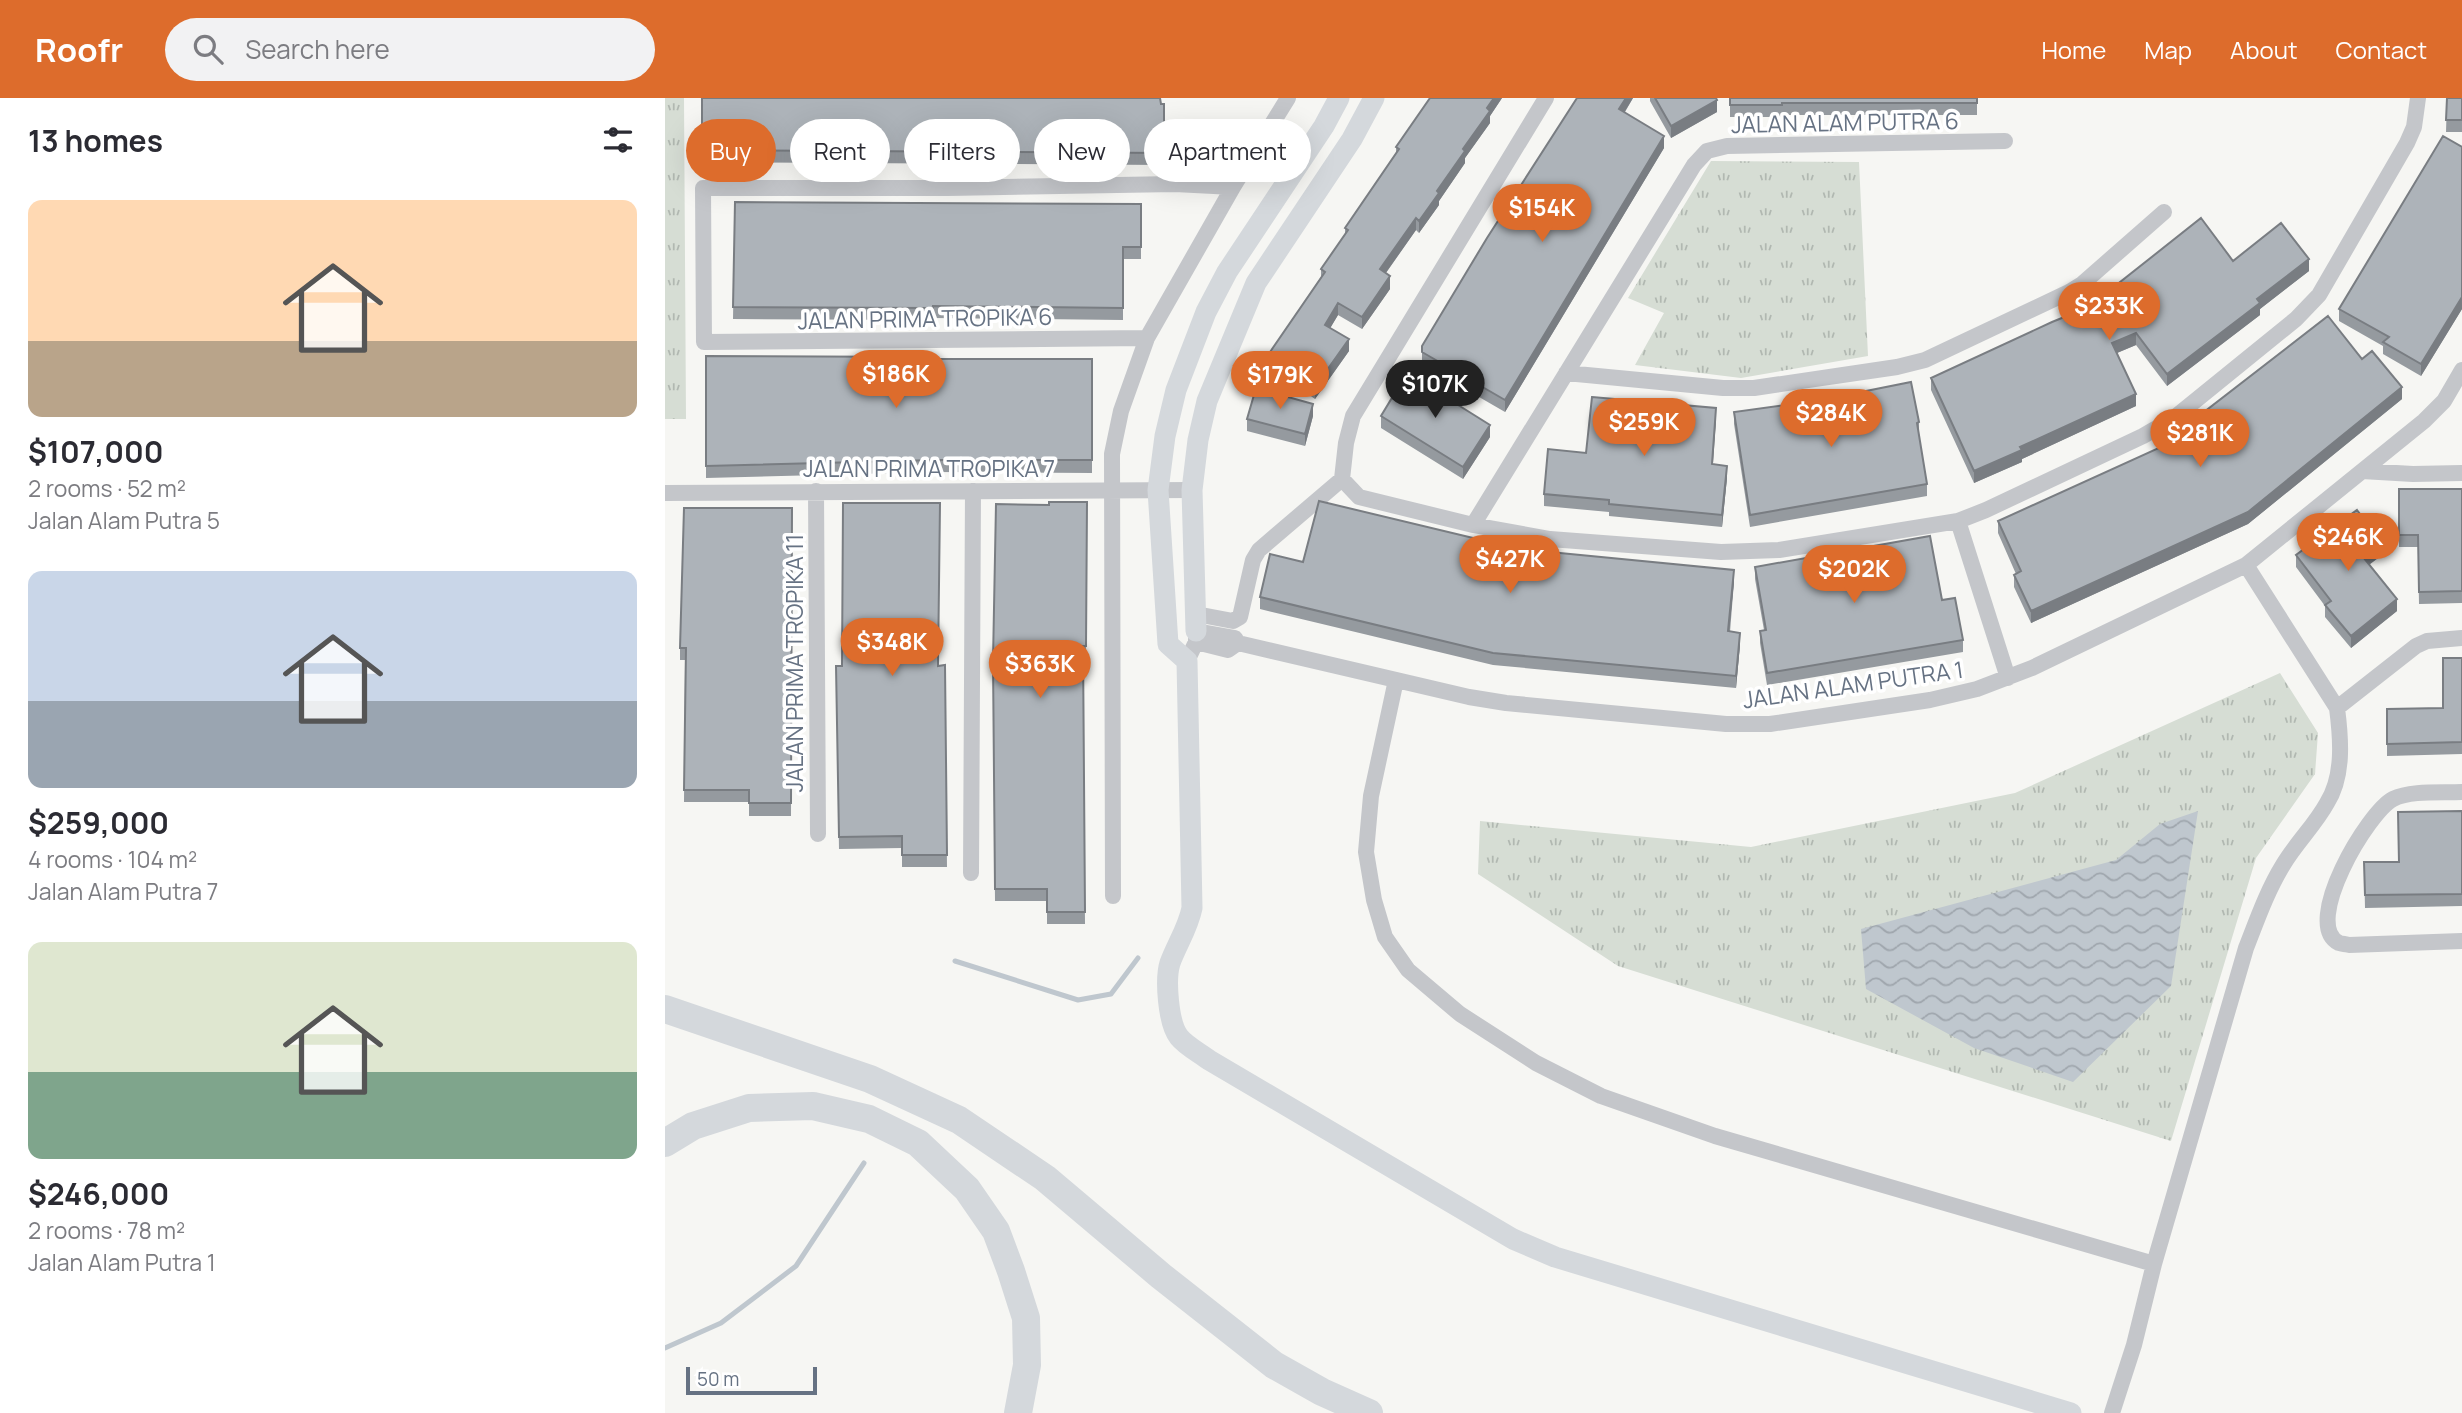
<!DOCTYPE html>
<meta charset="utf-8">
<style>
:root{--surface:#fff;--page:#f2f2f3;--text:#2b2b33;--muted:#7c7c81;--accent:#dd6c2c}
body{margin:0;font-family:Manrope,sans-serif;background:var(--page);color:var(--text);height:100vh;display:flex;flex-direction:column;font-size:26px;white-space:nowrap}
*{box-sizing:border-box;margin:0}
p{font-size:23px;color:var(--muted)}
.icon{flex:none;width:38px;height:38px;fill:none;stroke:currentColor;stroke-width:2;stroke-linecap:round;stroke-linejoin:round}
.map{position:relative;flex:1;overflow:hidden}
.side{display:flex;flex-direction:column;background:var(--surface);width:665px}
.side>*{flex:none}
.hud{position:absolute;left:21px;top:21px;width:665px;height:63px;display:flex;gap:14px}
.scale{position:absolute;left:21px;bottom:18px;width:131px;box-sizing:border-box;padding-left:7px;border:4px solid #667283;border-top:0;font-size:19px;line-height:24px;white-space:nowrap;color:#667283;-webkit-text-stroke:5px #fff;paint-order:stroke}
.price{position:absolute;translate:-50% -60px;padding:0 16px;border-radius:24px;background:var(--accent);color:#fff;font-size:23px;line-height:46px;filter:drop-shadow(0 2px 4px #0008)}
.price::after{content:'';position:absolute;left:50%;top:42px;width:21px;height:16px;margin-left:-10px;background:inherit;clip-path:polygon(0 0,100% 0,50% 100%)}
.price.current{background:#222;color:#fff}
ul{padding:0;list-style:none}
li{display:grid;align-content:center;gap:14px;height:371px;padding:0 28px}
li span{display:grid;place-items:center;height:217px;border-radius:14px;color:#555}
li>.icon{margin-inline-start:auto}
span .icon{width:126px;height:126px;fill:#fffc;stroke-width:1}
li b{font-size:30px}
h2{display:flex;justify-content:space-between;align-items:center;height:84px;padding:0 28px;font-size:30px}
.pill{padding:0 24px;border-radius:32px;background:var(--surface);box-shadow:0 7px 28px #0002;font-size:24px;line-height:63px}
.pill.current{background:var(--accent);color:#fff}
header{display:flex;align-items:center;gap:42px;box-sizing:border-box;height:98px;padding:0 35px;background:var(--accent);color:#fff}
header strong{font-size:33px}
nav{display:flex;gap:38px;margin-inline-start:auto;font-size:24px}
.search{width:490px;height:63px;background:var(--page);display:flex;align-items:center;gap:18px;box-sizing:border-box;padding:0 24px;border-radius:38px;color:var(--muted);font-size:26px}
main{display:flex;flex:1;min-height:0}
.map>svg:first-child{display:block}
.park{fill:url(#park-tufts)}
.water{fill:url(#water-waves)}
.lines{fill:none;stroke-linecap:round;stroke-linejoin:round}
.stream{stroke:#bfc7ce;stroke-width:5}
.street{stroke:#c4c6ca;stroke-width:16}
.secondary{stroke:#d4d8dc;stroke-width:21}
.highway{stroke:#d4d8dc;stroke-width:28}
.wall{fill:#959a9f}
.shaded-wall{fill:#797d82}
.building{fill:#adb3b9;stroke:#797d82;stroke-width:2}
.labels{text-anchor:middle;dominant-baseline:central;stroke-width:7;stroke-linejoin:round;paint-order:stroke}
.street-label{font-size:23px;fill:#667283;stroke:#fff}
</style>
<header>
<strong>Roofr</strong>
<div class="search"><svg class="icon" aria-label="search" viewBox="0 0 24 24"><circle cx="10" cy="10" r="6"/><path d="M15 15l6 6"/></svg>Search here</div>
<nav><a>Home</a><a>Map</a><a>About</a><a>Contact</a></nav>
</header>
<main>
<section class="side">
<h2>13 homes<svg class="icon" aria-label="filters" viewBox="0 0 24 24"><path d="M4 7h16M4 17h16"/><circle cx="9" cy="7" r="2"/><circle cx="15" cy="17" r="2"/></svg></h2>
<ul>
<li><span style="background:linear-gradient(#ffd9b3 65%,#b9a48a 0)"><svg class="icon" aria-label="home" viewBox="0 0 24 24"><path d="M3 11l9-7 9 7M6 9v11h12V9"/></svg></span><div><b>$107,000</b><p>2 rooms · 52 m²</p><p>Jalan Alam Putra 5</p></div></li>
<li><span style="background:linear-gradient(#c9d6e8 60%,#9aa5b1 0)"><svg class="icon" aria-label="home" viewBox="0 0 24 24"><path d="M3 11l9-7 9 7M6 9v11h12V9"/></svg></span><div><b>$259,000</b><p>4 rooms · 104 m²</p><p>Jalan Alam Putra 7</p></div></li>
<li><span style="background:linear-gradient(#dfe7d0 60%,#7fa58c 0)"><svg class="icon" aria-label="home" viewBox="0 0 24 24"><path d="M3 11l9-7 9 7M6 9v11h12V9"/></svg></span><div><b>$246,000</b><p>2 rooms · 78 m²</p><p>Jalan Alam Putra 1</p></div></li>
</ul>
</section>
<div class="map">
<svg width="1797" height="1315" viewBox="0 0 1797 1315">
<defs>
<pattern id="park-tufts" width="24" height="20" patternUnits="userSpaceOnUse" patternTransform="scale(1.75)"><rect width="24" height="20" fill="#d6ddd4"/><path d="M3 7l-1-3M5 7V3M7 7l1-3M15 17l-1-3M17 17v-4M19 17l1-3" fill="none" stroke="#b1b8b1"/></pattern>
<pattern id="water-waves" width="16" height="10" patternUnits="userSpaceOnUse" patternTransform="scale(1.75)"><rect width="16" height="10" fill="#bfc7ce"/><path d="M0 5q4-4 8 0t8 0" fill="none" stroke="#9fa6ad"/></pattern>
</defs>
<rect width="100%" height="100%" fill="#f6f6f3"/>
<path class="park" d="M 0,0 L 19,0 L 21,321 L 0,321 Z
M 1046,63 L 1194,64 L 1203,258 L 1076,280 L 970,267 L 999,215 L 963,200 Z
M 1615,575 L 1653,635 L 1650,676 L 1591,760 L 1506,1043 L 953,868 L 813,776 L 815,723 L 1086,749 L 1350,695 Z"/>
<path class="water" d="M 1533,713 L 1506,888 L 1408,984 L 1309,950 L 1201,891 L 1196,831 L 1451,762 L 1495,726 Z"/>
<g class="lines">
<path class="stream" d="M 290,863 L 413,902 L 446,896 L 473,860
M 0,1250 L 56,1225 L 131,1168 L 199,1065"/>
<path class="street" d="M 881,0 L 688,318 L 681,345 L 677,381 L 694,399 L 808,427 L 885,441 L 1056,454 L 1114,452 L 1293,423 L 1321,412 L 1478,338 L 1509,320 L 1631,221 L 1654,197 L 1742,45 L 1749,29 L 1753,0
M 482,240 L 39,244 L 38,90 L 283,90 L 510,86 L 568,89
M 901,275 L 1058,290 L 1089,290 L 1232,269 L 1260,262 L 1404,194 L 1417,186 L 1499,114
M 1697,373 L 1748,376 L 1797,375
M 151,393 L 153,736
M 0,395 L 527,392
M 1293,423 L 1343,580
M 808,427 L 1029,67 L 1042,53 L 1062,48 L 1340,43
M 531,516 L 568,523 L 575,519 L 588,462 L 594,452 L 677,381
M 531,544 L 563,552 L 573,545
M 573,545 L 804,599 L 841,605 L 1061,626 L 1105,626 L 1265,602 L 1312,591 L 1367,570 L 1581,467 L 1759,323 L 1779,303 L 1797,272
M 522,563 L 531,544 L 531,533 L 570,540 L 573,545
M 731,582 L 706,698 L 701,754 L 709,802 L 720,839 L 743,872 L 795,916 L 871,965 L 936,998 L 1050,1038 L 1489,1166
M 1672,610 L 1751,548 L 1762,543 L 1797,540
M 1797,694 C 1776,695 1746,692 1728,701 C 1703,714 1636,826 1674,845 C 1677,846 1681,846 1684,847 L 1797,843
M 306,775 L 308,393
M 448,798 L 447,356 L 456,313 L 482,240 L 568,89 L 623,0
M 1447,1315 L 1469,1247 L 1489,1166 L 1581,850 C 1592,822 1602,793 1618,767 C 1631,745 1650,727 1662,705 C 1679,678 1676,641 1672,610 L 1581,467"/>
<path class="secondary" d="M 674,0 L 659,28 L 562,174 L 541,214 L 511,292 L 500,338 L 493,392 L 503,546 L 522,563 L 527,810 C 523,830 512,846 505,865 C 500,881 503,925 514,939 C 521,948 535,955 544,962 L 848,1141 L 890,1159 L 1406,1315
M 531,533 L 527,392 L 533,342 L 542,303 L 591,185 L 687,41 L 709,0"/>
<path class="highway" d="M 0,911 L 205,981 L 294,1022 L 380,1080 L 496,1178 L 609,1267 L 657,1294 L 704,1315
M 0,1045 L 28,1028 L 84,1010 L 148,1008 L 204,1021 L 253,1045 L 302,1091 L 331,1133 L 346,1173 L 361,1220 L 362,1267 L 353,1315"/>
</g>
<path class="wall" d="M 37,0 L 499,6 L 499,67 L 37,64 Z
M 765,0 L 837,0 L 825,18 L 825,25 L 800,60 L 800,65 L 774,103 L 774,107 L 754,135 L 751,132 L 721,175 L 725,191 L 697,231 L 673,217 L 665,230 L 684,253 L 650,301 L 603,269 L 603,257 L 656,179 L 656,171 L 680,136 L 680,130 L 731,55 L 731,49 Z
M 912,0 L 968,0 L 960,14 L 999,50 L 840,314 L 757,266 L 757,248 Z
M 985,0 L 1051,0 L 1052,14 L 1006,40 L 985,3 Z
M 1065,0 L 1312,0 L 1312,17 L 1117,17 L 1117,19 L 1065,19 Z
M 1782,0 L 1797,0 L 1797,34 L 1781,34 Z
M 1797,49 L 1797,211 L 1756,278 L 1718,256 L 1718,248 L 1674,223 L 1674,211 Z
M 70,104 L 476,106 L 476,161 L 458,161 L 458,222 L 268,220 L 268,222 L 68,221 Z
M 1568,163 L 1644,173 L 1595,211 L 1595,217 L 1502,288 L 1471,247 L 1452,255 L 1471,308 L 1357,361 L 1357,364 L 1309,385 L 1266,292 L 1266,280 L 1440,203 L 1440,196 Z
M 41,258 L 270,261 L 427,261 L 427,375 L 271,374 L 41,380 Z
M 1697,261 L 1737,301 L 1583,426 L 1366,525 L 1349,489 L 1349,477 L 1351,476 L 1333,435 L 1333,423 L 1521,338 L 1521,328 Z
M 1121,307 L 1254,324 L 1254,336 L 1262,386 L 1262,398 L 1085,429 L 1069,326 L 1069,314 Z
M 648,318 L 640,348 L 582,333 L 582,321 Z
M 716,318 L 825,339 L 798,381 L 716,330 Z
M 1051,322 L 1047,367 L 1062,380 L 1057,429 L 944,418 L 944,414 L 879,408 L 879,396 L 921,355 Z
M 1734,391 L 1797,391 L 1797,505 L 1754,506 L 1753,449 L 1734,449 Z
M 422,404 L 421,560 L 418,560 L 420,826 L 382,826 L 382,803 L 330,803 L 328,563 L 384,407 Z
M 127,410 L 126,718 L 84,718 L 84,704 L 19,704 L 20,562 L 15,562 L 15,550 Z
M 854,451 L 1069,484 L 1065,534 L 1075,547 L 1071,590 L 828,567 L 595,511 L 595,499 L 638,464 Z
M 1631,457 L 1717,457 L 1704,467 L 1732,513 L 1686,550 L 1660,519 L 1660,508 L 1631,469 Z
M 1090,469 L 1277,502 L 1298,542 L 1298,554 L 1102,587 L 1095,545 L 1095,533 L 1099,532 L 1090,481 Z
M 1797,560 L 1797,656 L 1722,658 L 1722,611 L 1778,610 Z
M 280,567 L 282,769 L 237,769 L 237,750 L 174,751 L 171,568 Z
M 1797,713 L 1797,808 L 1700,810 L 1699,764 L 1734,764 Z"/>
<path class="shaded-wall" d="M 829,0 L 837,0 L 825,18 L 825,25 L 800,60 L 800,65 L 774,103 L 774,107 L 754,135 L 754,123 Z
M 961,0 L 968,0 L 954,23 L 954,11 Z
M 1052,2 L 1052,14 L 1006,40 L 1006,28 Z
M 999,38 L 999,50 L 840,314 L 840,302 Z
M 751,120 L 751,132 L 715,183 L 715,171 Z
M 1644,161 L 1644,173 L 1595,211 L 1595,217 L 1502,288 L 1502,276 L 1592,201 Z
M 725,178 L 725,191 L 697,231 L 697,219 Z
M 1797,199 L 1797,211 L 1756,278 L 1756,266 Z
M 673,205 L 673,217 L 660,239 L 660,227 Z
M 1471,235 L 1471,247 L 1447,257 L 1447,245 Z
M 684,241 L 684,253 L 650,301 L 650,289 Z
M 1737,289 L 1737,301 L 1583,426 L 1366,525 L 1366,513 Z
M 1471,296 L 1471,308 L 1357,361 L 1357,364 L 1309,385 L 1309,373 L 1355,349 Z
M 648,306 L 648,318 L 640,348 L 640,336 Z
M 1051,310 L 1051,322 L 1047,379 L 1047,366 Z
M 825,327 L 825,339 L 798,381 L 798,369 Z
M 1062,368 L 1062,380 L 1057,429 L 1057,417 Z
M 1717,445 L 1717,457 L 1698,471 L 1698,459 Z
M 1069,472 L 1069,484 L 1063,545 L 1063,533 Z
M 1732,501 L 1732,513 L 1686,550 L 1686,538 Z
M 1075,535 L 1075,547 L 1071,590 L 1071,578 Z"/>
<path class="building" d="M 37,0 L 495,0 L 496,6 L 499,6 L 499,55 L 37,52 Z
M 765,0 L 829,0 L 822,10 L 825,13 L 798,51 L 800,53 L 772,93 L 774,95 L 754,123 L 751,120 L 715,171 L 725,178 L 697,219 L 673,205 L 660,227 L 684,241 L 650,289 L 603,257 L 660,174 L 656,171 L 683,132 L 680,130 L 734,51 L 731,49 Z
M 912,0 L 961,0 L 954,11 L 999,38 L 840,302 L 757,254 L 757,248 L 822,140 Z
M 990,0 L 1051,0 L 1052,2 L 1006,28 Z
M 1065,0 L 1312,0 L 1312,5 L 1117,5 L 1117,7 L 1065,7 Z
M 1782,0 L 1797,0 L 1797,22 L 1781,22 Z
M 1778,38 L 1797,49 L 1797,199 L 1756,266 L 1718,244 L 1724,239 L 1674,211 Z
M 70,104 L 476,106 L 476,149 L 458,149 L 458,210 L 268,208 L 268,210 L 68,209 Z
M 1536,120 L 1568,163 L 1616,125 L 1644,161 L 1592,201 L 1595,205 L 1502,276 L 1471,235 L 1447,245 L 1471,296 L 1355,349 L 1357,352 L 1309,373 L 1266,280 L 1387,224 L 1444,201 L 1440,196 Z
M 1663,218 L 1697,261 L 1707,253 L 1737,289 L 1583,414 L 1366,513 L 1349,477 L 1356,473 L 1333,423 L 1527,335 L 1521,328 Z
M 41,258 L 270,259 L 270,261 L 427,261 L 427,362 L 271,362 L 41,368 Z
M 742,275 L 825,327 L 798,369 L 716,318 Z
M 1246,284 L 1254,324 L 1252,325 L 1262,386 L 1085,417 L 1069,314 L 1121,307 L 1181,295 L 1181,297 Z
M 591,290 L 648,306 L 640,336 L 582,321 Z
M 927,299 L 1051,310 L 1047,366 L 1062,368 L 1057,417 L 944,406 L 944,402 L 879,396 L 883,351 L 921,355 Z
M 1734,391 L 1797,391 L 1797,493 L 1754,494 L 1753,437 L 1734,437 Z
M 654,403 L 854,451 L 1069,472 L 1063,533 L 1075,535 L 1071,578 L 828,555 L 595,499 L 605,456 L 638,464 Z
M 384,404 L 422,404 L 421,548 L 418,548 L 420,814 L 382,814 L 382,791 L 330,791 L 328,563 L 331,406 L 384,407 Z
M 178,405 L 275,405 L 273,568 L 280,567 L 282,757 L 237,757 L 237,738 L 174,739 L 171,568 L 177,568 Z
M 19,410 L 127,410 L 126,705 L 84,705 L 84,692 L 19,692 L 21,550 L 15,550 Z
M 1692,412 L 1717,445 L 1698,459 L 1732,501 L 1686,538 L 1660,507 L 1666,503 L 1631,457 Z
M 1265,438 L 1277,502 L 1290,500 L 1298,542 L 1102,575 L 1095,533 L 1101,532 L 1090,469 Z
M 1778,560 L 1797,560 L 1797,644 L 1722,646 L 1722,611 L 1778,610 Z
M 1797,713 L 1797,796 L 1700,797 L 1699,764 L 1734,764 L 1733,714 Z"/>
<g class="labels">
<g class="street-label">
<text transform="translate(1180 24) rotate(-1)">JALAN ALAM PUTRA 6</text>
<text transform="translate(260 220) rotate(-1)">JALAN PRIMA TROPIKA 6</text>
<text x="264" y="370">JALAN PRIMA TROPIKA 7</text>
<text transform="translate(129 565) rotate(-90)">JALAN PRIMA TROPIKA 11</text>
<text transform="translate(1188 586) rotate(-8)">JALAN ALAM PUTRA 1</text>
</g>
</g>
</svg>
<div class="scale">50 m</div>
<b class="price" style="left:877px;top:146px">$154K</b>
<b class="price" style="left:1444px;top:244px">$233K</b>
<b class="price" style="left:231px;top:312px">$186K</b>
<b class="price" style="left:615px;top:313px">$179K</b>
<b class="price current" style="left:770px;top:322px">$107K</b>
<b class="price" style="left:1166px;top:351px">$284K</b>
<b class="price" style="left:979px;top:360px">$259K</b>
<b class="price" style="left:1535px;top:371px">$281K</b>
<b class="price" style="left:1683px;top:475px">$246K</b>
<b class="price" style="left:845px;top:497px">$427K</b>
<b class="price" style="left:1189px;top:507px">$202K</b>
<b class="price" style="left:227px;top:580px">$348K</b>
<b class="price" style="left:375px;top:602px">$363K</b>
<div class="hud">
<a class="pill current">Buy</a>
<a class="pill">Rent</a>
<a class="pill">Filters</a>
<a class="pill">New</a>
<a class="pill">Apartment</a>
</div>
</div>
</main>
